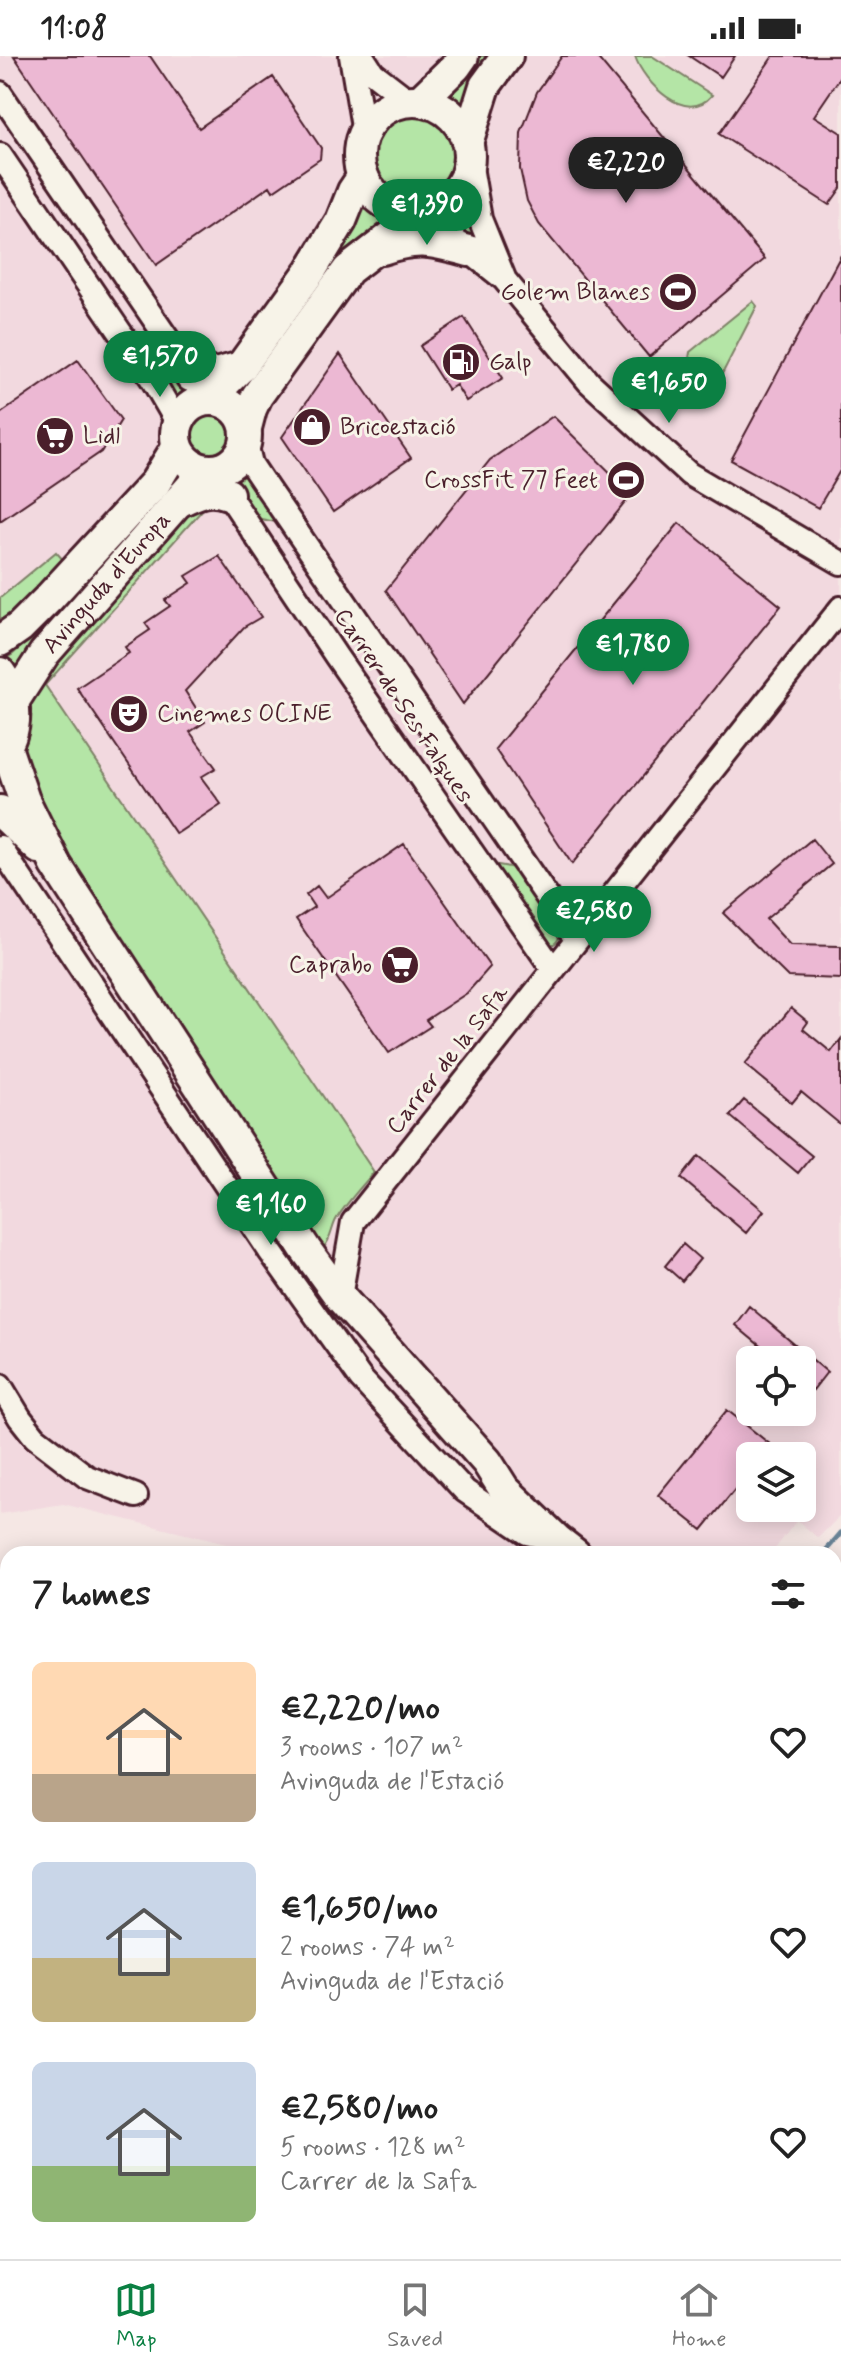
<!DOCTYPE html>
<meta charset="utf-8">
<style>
:root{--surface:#fff;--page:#f2f2f2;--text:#222;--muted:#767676;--line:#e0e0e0;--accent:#0b8043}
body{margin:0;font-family:Mynerve,sans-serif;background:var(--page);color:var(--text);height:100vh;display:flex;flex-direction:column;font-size:30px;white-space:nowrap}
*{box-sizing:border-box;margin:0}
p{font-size:26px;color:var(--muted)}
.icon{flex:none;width:44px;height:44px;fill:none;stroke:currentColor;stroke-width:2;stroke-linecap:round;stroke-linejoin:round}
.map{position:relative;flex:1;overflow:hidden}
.panel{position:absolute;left:0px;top:1490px;width:842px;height:714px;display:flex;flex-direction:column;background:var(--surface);border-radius:24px 24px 0 0;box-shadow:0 4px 20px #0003}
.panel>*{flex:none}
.fabs{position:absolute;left:736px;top:1290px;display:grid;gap:16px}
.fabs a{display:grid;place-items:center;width:80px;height:80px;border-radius:12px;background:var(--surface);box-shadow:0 4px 20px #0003;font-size:40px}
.price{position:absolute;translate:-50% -68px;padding:0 18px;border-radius:28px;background:var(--accent);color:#fff;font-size:26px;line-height:52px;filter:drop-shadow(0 2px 4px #0008)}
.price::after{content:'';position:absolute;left:50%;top:48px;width:24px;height:18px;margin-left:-12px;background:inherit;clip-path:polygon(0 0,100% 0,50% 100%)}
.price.current{background:#222;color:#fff}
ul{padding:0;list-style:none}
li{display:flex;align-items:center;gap:24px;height:200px;padding:0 32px}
li span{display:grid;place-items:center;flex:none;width:224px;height:160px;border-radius:12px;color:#555}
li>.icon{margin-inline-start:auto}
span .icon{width:96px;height:96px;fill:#fffc;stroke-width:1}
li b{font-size:34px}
h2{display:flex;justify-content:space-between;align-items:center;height:96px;padding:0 32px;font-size:34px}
.status{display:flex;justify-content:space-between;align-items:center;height:56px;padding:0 40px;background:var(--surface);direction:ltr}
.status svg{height:22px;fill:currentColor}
.tabs{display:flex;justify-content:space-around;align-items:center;height:112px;border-top:2px solid var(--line);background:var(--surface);font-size:22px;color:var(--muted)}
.tabs a{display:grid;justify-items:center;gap:4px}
.tabs .current{color:var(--accent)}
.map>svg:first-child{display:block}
.built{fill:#f2d9df;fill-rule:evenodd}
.green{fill:#b4e5a6;stroke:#7f8268;stroke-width:2}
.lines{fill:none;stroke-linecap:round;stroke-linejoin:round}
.stream{stroke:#688295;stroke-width:5}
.building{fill:#ecb8d3;stroke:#4a1f2b;stroke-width:2}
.street-casing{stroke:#4a1f2b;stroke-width:28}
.secondary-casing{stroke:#4a1f2b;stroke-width:36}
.street{stroke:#f7f3e8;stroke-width:22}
.secondary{stroke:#f7f3e8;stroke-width:30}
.labels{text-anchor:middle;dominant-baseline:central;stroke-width:6;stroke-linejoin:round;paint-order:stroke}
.poi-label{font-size:24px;fill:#4a1f2b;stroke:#f7f3e8;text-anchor:start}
.street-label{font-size:24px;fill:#4a1f2b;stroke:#f7f3e8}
</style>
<div class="status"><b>11:08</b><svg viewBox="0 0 49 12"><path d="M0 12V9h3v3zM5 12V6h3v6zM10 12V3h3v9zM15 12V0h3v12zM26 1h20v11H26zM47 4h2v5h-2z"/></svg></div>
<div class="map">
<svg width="841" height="2203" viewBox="0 0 841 2203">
<rect width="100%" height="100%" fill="#f5e7e4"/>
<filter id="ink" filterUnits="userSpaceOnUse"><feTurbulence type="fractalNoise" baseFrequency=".0125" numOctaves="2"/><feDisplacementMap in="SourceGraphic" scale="16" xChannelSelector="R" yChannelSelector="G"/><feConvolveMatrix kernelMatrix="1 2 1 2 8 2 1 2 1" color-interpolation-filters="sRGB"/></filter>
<g filter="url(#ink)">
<path class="built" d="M 0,0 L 841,0 L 841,1459 L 818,1482 L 797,1464 L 771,1498 L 267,1498 L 63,1448 L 0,1458 ZM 750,1304 L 802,1304 L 802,1356 L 750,1356 ZM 750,1400 L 802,1400 L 802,1452 L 750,1452 Z"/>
<path class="green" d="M 481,0 L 497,0 L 463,65 L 441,45 L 455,33 Z
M 635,0 L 652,0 L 712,39 C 686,70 643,26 635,0 Z
M374 99a40 40 0 1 1 80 0a40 40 0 1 1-80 0Z
M 464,134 L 485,190 L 436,162 L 437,154 L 449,148 Z
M 365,139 C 378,141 386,154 404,158 L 244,356 L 226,340 Z
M 753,245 L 757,250 L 717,328 L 689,303 L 690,296 Z
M 139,296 L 168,300 L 196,337 L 184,342 L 173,351 Z
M188 380a23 23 0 1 1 46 0a23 23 0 1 1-46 0Z
M 239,403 L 281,467 L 251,461 L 220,418 L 231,412 Z
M 177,408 L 193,419 L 20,626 L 2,604 L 12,599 L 32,581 L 162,434 Z
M 187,449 L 205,451 L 45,629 L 374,1116 C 361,1131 348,1145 337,1162 C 331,1172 332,1182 324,1191 L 168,960 L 30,736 L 22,710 L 26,672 L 24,640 Z
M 56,496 L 65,506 L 0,568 L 0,542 Z
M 487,807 L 515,812 L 560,875 C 559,884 557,888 548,890 Z"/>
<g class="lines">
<path class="stream" d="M 823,1498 L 841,1477
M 0,2094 L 8,2094"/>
</g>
<path class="building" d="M 14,0 L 150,0 L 199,72 L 273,21 L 321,92 L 320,103 L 273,135 L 270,130 L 156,209 Z
M 562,0 L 596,0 L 765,203 L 649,301 L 539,168 L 527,145 L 520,113 L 521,77 L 537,36 Z
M 689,0 L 735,0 L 721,21 Z
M 773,0 L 841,0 L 841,20 L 814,60 L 841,77 L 841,132 L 829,149 L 719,78 Z
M 841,199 L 841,413 L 818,452 L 731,404 Z
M 464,261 L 503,322 L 466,345 L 456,329 L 448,334 L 420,290 Z
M 340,298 L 411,402 L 333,456 L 282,381 Z
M 78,304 L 121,364 L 101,396 L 0,465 L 0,358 Z
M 553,360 L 632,438 L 463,648 L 386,534 L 490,404 Z
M 679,467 L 781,550 L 572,808 L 495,693 Z
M 219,500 L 261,561 L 244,571 L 185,635 L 205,666 L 190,676 L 216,712 L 201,721 L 221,748 L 176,778 L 77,632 L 129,597 L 125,591 L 150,574 L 145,567 L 170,550 L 165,544 L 191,527 L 186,520 Z
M 812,783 L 832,808 L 766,863 L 790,889 L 841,890 L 841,923 L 788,921 L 723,857 Z
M 404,788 L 490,911 L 467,937 L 426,964 L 431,970 L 389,997 L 296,863 L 314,851 L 306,839 L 317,830 L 326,842 Z
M 791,952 L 808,966 L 803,973 L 831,996 L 841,983 L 841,1069 L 801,1036 L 792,1047 L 745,1008 Z
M 744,1044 L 812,1100 L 798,1117 L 730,1060 Z
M 699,1100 L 764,1155 L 746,1177 L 681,1122 Z
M 683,1188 L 700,1203 L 682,1225 L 665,1210 Z
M 749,1250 L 827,1316 L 813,1334 L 802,1324 L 802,1304 L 777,1304 L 735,1269 Z
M 727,1354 L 771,1389 L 762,1400 L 750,1400 L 750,1415 L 702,1474 L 658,1439 Z"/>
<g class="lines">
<g class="street-casing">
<path id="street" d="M 351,0 L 364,77
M 362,0 L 373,17 L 408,44
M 0,37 L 199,329
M 0,99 L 152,323 L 177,366
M 470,105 L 480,163 L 504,222
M 427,154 L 431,165 L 504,223 L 589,326 L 689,418 L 841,507
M 246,387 L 251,408 L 267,432 L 576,883
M 220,426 L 336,600 L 553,913
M 0,791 L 269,1194 L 361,1323 L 465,1435 L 527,1477 L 554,1483
M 340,1241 L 353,1166 L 841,552
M 0,1329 L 20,1362 L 35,1381 L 87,1421 L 136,1440"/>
</g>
<g class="secondary-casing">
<g id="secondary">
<path d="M 421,44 L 456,10 L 463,0"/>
<circle cx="414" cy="100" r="55"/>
<path d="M 468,84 L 485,30 L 507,0"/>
<path d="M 382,193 C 418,181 433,185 469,195"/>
<path d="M 191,320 L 219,317 L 241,311"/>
<path d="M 214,343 L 220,332 L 241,311 L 311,214 L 341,165 L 353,135 L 363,120"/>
<circle cx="211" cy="379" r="35"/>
<path d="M 246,372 L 251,353 L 257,340 L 348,214 L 414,163 L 419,155"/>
<path d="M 180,445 C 198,436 209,431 228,438"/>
<path d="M 0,585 L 20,571 L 48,543 L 155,427 L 177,391"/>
<path d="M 0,617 C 19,644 19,674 0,700"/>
<path id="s1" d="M 13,646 L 44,598 L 206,414"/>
<path d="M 6,691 L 24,744 L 56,809 L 306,1194 L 340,1241 L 487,1406 L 504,1433 L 557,1484 L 575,1498"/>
<path d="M 0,755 L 39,792"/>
<path d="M 834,1686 L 841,1690"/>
</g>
</g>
<use href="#street" class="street"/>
<use href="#secondary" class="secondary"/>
</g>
</g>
<defs>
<g id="stadium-disc" transform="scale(2)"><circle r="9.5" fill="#4a1f2b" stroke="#f7f3e8"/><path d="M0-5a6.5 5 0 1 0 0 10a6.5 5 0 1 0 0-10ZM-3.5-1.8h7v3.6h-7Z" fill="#fff"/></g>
<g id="fuel-disc" transform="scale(2)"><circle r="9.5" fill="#4a1f2b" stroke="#f7f3e8"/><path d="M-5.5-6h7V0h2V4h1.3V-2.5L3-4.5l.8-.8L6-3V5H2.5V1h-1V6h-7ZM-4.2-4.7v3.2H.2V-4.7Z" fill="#fff"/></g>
<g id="shop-disc" transform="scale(2)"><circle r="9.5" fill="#4a1f2b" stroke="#f7f3e8"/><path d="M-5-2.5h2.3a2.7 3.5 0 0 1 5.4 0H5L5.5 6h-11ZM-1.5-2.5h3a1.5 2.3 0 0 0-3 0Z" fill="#fff"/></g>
<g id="supermarket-disc" transform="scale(2)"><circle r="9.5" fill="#4a1f2b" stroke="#f7f3e8"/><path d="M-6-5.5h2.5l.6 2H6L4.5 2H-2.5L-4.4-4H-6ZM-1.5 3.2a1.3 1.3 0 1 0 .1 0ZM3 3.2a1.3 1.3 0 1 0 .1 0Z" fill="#fff"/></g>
<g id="theatre-disc" transform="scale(2)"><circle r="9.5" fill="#4a1f2b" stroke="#f7f3e8"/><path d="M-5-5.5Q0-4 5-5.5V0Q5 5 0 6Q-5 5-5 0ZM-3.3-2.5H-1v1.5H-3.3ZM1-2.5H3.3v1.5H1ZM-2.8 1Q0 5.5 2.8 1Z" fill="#fff"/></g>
</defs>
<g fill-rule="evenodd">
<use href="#stadium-disc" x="678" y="236"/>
<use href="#fuel-disc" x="461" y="306"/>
<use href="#shop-disc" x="312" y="371"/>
<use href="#supermarket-disc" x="55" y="380"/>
<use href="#stadium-disc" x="626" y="424"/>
<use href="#theatre-disc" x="129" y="658"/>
<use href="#supermarket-disc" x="400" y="909"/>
</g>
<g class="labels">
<g class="poi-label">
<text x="650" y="236" text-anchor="end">Golem Blanes</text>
<text x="489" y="306">Galp</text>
<text x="340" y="371">Bricoestació</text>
<text x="83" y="380">Lidl</text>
<text x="598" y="424" text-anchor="end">CrossFit 77 Feet</text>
<text x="157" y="658">Cinemes OCINE</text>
<text x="372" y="909" text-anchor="end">Caprabo</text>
</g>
<g class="street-label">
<text stroke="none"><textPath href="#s1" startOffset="152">Avinguda d'Europa</textPath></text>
<text transform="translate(403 650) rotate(56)">Carrer de Ses Falques</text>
<text transform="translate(448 1004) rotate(-52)">Carrer de la Safa</text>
</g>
</g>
</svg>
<div class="fabs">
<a><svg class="icon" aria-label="locate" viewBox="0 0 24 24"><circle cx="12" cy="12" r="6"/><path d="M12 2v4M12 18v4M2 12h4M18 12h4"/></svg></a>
<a><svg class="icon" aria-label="layers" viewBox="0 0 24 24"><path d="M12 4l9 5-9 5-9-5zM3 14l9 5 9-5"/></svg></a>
</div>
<b class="price current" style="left:626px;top:149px">€2,220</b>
<b class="price" style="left:427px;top:191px">€1,390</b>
<b class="price" style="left:160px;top:343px">€1,570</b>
<b class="price" style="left:669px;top:369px">€1,650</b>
<b class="price" style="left:633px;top:631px">€1,780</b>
<b class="price" style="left:594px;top:898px">€2,580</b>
<b class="price" style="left:271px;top:1191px">€1,160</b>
<section class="panel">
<h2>7 homes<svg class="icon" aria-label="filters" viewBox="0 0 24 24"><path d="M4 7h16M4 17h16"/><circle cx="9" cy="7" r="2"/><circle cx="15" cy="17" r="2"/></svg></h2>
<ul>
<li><span style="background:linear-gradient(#ffd9b3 70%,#b9a48a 0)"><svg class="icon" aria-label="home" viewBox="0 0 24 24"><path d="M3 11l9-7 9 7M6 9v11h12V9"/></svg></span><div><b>€2,220/mo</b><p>3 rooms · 107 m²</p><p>Avinguda de l'Estació</p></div><svg class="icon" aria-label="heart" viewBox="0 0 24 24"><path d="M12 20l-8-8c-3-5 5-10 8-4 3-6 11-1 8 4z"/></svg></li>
<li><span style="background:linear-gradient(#c9d6e8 60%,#c2b280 0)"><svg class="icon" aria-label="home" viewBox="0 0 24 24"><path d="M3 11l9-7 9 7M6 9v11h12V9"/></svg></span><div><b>€1,650/mo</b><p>2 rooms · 74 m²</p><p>Avinguda de l'Estació</p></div><svg class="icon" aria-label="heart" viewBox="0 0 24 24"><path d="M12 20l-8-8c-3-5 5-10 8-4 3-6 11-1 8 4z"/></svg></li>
<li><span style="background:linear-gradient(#c9d6e8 65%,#8fb573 0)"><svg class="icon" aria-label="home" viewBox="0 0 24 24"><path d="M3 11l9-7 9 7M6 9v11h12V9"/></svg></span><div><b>€2,580/mo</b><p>5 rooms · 128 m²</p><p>Carrer de la Safa</p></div><svg class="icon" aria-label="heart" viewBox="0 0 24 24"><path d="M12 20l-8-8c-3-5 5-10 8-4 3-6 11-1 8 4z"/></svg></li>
</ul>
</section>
</div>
<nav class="tabs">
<a class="current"><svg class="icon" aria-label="map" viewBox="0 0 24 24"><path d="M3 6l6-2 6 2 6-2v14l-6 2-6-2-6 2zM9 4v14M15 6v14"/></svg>Map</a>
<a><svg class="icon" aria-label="saved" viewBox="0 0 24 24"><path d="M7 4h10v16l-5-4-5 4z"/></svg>Saved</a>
<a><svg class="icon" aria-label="home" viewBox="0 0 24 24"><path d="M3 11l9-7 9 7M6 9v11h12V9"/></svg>Home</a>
</nav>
